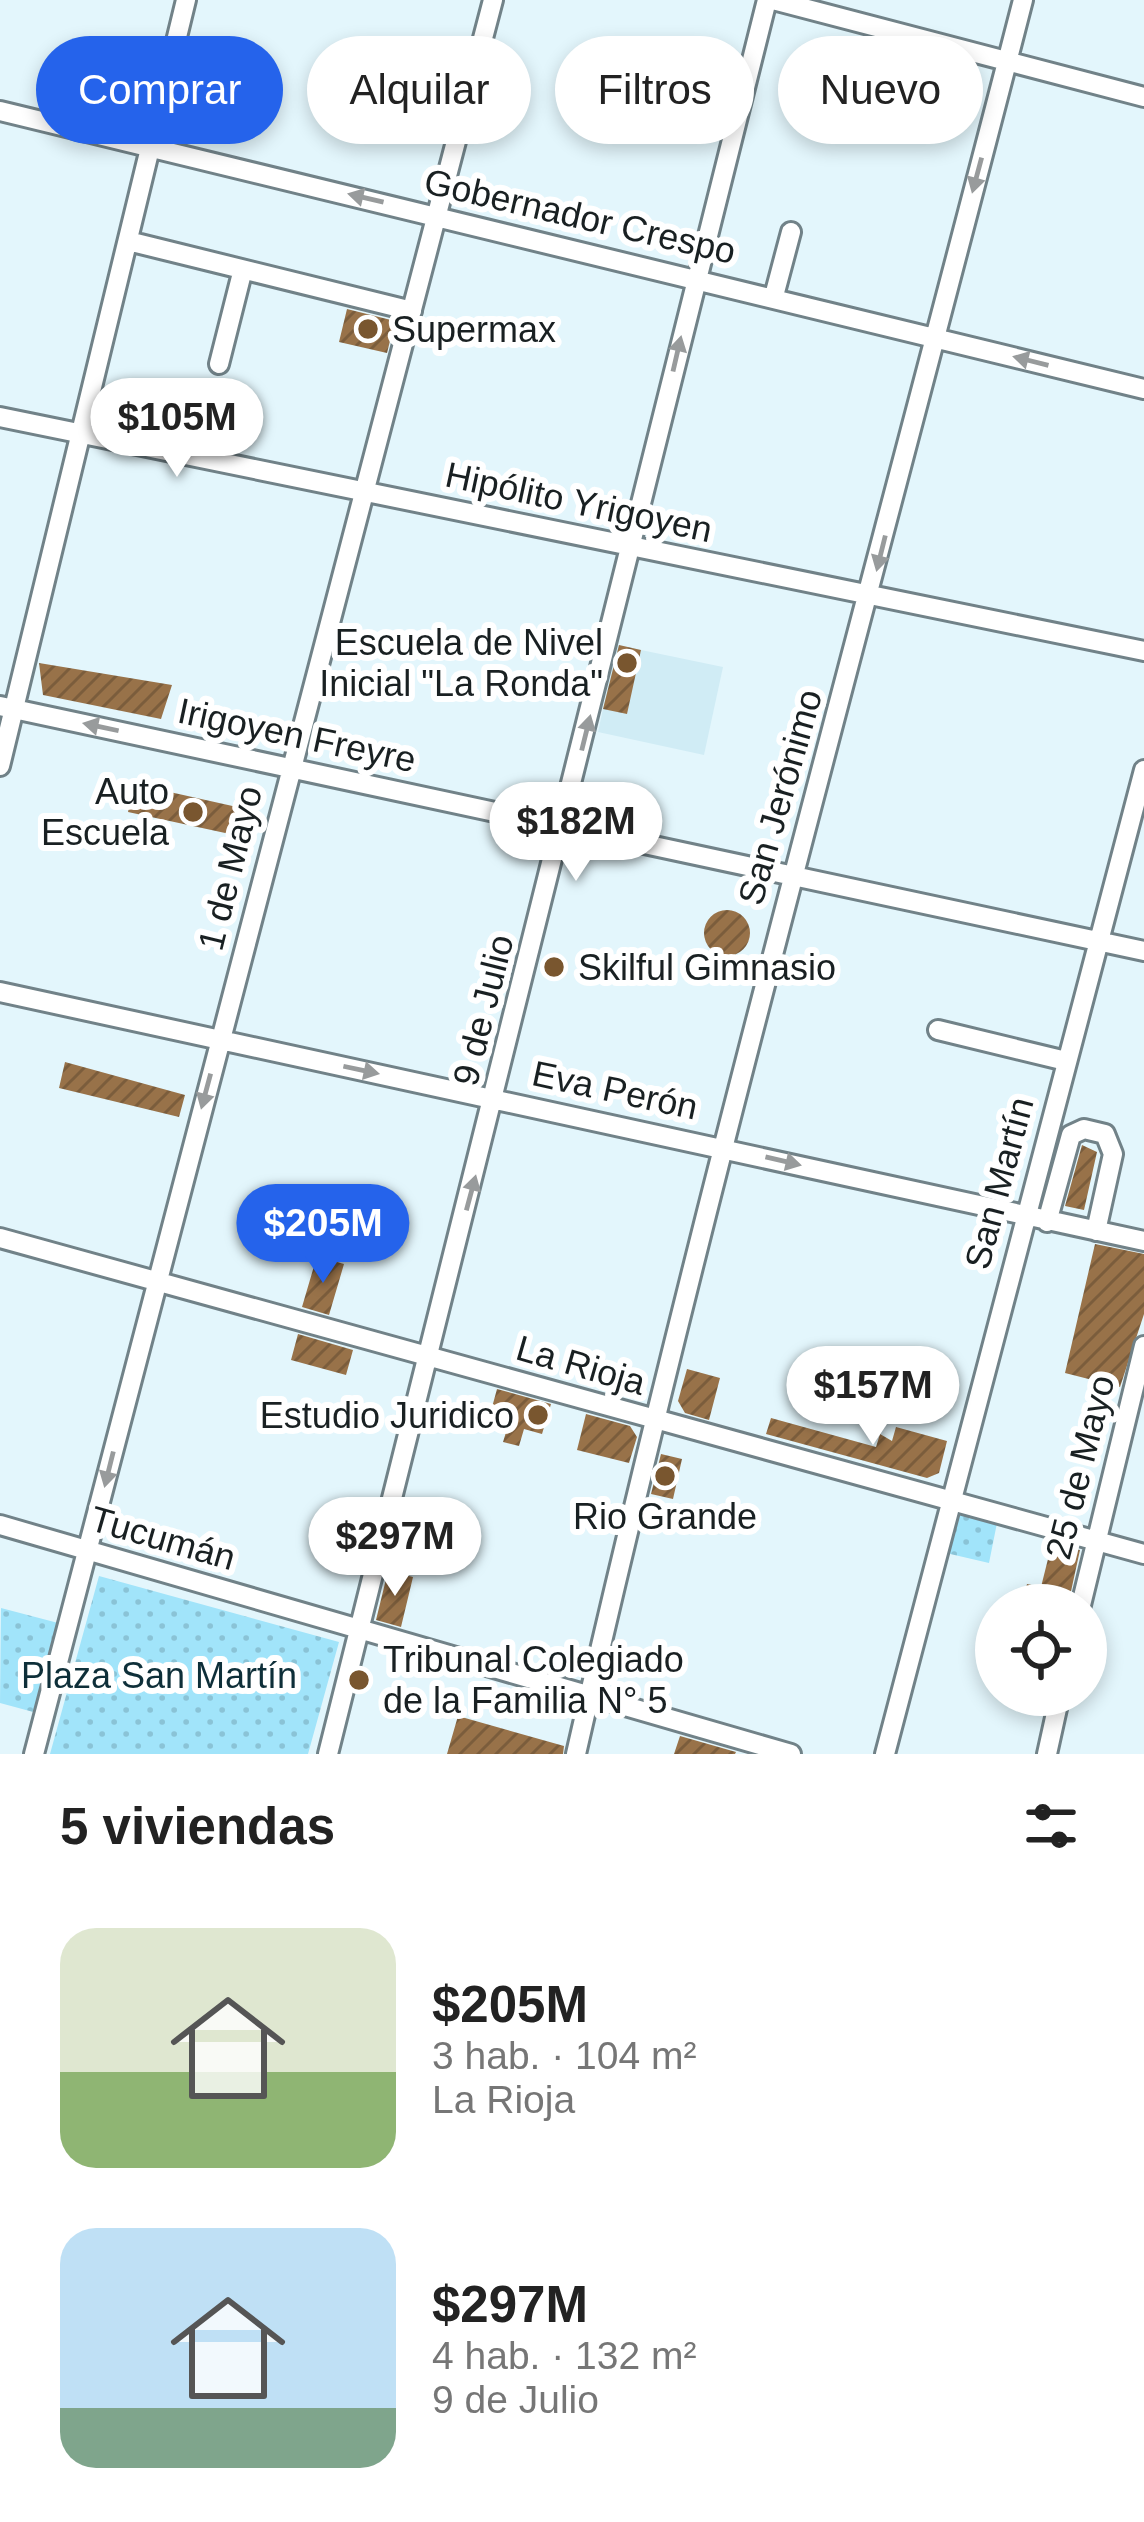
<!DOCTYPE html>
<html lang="es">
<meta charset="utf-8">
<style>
:root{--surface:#fff;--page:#f2f2f2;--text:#222;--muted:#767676;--accent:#2563eb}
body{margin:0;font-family:Helvetica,sans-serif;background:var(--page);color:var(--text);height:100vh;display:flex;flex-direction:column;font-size:45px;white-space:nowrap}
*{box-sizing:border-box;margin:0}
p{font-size:39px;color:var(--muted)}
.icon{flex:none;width:66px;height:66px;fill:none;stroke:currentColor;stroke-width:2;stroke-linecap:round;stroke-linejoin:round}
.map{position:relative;height:1754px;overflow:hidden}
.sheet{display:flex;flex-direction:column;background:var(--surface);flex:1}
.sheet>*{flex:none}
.hud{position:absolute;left:36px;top:36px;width:1074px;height:108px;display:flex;gap:24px}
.controls{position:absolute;left:975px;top:1584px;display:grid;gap:24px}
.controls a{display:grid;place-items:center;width:132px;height:132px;border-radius:50%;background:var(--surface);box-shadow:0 6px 18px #0003;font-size:60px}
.price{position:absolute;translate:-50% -102px;padding:0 27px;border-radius:42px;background:#fff;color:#222;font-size:39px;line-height:78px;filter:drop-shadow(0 3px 6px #0008)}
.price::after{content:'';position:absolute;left:50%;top:72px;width:36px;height:27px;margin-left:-18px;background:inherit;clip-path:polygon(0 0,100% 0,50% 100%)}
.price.active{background:var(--accent);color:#fff}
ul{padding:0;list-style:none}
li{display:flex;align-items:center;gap:36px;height:300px;padding:0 60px}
li span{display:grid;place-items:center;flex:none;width:336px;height:240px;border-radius:36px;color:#555}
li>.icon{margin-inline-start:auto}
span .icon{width:144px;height:144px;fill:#fffc;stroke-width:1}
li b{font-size:51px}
h2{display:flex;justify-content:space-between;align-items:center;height:144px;padding:0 60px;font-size:51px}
.tag{padding:0 42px;border-radius:54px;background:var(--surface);box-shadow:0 6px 18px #0003;font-size:42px;line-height:108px}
.tag.active{background:var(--accent);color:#fff}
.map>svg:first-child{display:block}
.built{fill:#d0ecf5}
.park{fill:url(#park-dots)}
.building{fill:url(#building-hatch)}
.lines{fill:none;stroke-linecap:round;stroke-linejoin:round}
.minor-casing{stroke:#718288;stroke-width:24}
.minor{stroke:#fff;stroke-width:18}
.oneway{fill:#989b9c}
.poi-dot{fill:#79562f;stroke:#fff;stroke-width:4.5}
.labels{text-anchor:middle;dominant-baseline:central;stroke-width:12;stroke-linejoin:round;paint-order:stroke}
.street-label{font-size:36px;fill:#192022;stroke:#fff}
.poi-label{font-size:36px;fill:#192022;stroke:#fff;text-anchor:start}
.park-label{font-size:36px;fill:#0e2f39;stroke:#fff}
</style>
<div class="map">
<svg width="1144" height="1754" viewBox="0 0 1144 1754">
<defs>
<pattern id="park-dots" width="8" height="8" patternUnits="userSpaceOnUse" patternTransform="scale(3)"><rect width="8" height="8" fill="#a1e4fa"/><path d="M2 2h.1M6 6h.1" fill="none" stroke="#8ac3d6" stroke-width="1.8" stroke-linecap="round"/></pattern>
<pattern id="building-hatch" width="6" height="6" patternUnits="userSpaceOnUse" patternTransform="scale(3)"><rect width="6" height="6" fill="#987249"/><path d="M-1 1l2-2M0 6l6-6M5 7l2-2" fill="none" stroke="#7b5d3c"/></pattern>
</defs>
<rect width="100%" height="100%" fill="#e3f6fc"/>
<path class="built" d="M 617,645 L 723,667 L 704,755 L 598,732 Z"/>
<path class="park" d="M 956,1507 L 998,1518 L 989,1563 L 946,1553 Z
M 99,1576 L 339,1642 L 308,1754 L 50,1754 Z
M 1,1608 L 62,1624 L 37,1713 L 0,1703 Z"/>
<path class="building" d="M 347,309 L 395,321 L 387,353 L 339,342 Z
M 619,645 L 641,650 L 627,714 L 603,709 Z
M 39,663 L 172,685 L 161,719 L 43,695 Z
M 134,784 L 259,812 L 253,839 L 128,812 Z
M704 933a23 23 0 1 1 46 0a23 23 0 1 1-46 0Z
M 65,1062 L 185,1095 L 179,1117 L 59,1088 Z
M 1082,1145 L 1097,1152 L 1084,1210 L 1065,1206 Z
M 1095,1244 L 1144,1254 L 1144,1314 L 1120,1387 L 1065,1373 Z
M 317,1256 L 344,1264 L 329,1315 L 302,1307 Z
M 298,1334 L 353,1350 L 346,1375 L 291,1360 Z
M 687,1369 L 720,1378 L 709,1420 L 685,1413 L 678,1401 Z
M 497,1389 L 551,1404 L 542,1434 L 524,1429 L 519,1446 L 503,1442 L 511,1416 L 491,1411 Z
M 586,1414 L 630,1426 L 637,1437 L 629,1463 L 577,1450 Z
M 771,1418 L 876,1447 L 880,1434 L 892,1441 L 896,1427 L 947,1441 L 939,1473 L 927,1478 L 766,1434 Z
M 661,1454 L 682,1459 L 673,1499 L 651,1494 Z
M 1052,1543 L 1080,1550 L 1068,1605 L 1022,1605 L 1027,1584 L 1041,1587 Z
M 388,1571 L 413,1577 L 401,1627 L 376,1620 Z
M 458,1716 L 564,1746 L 563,1754 L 447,1754 Z
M 680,1736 L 736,1752 L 735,1754 L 674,1754 Z"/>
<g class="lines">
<g class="minor-casing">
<path id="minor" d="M 773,0 L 1144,97
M 0,111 L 1144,389
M 128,241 L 412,311
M 774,296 L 791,232
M 219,364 L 242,273
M 0,417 L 1144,651
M 0,706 L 1144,951
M 0,766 L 186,0
M 0,992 L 1144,1241
M 938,1030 L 1066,1061
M 1047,1222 L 1071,1135 L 1084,1129 L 1105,1134 L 1113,1154 L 1096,1231
M 0,1238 L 1144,1554
M 0,1525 L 791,1754
M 1081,1605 L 1144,1346
M 34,1754 L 493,0
M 328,1754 L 767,0
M 576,1754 C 710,1166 873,584 1023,0
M 885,1754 L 1144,770
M 1047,1754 L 1060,1695"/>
</g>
<use href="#minor" class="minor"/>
</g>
<defs><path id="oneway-solid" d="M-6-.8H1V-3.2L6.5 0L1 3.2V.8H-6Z" transform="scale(3)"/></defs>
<g class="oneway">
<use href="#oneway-solid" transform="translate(977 175) rotate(105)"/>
<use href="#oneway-solid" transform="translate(366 198) rotate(-167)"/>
<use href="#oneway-solid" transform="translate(677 354) rotate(-77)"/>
<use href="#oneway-solid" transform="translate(1031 361) rotate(-166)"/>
<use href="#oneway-solid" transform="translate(881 553) rotate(104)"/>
<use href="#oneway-solid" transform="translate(101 727) rotate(-168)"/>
<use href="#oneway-solid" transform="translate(586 733) rotate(-76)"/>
<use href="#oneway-solid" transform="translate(361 1070) rotate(12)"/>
<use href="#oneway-solid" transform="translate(206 1091) rotate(105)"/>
<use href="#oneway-solid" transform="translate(783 1161) rotate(13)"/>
<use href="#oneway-solid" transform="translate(471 1193) rotate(-75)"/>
<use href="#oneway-solid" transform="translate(109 1469) rotate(104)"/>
</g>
<g class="poi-dot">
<circle cx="368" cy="329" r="12"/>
<circle cx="627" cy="663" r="12"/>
<circle cx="193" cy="812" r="12"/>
<circle cx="554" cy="967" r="12"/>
<circle cx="538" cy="1415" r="12"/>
<circle cx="665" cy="1476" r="12"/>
<circle cx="359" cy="1680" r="12"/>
</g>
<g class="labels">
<g class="street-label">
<text transform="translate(580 216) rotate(13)">Gobernador Crespo</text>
<text transform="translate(579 502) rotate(12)">Hipólito Yrigoyen</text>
<text transform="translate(297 735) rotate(12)">Irigoyen Freyre</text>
<text transform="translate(780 797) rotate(-74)">San Jerónimo</text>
<text transform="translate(230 868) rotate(-76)">1 de Mayo</text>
<text transform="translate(483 1010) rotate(-76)">9 de Julio</text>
<text transform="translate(615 1090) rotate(12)">Eva Perón</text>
<text transform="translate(999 1183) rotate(-75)">San Martín</text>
<text transform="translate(581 1365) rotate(16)">La Rioja</text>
<text transform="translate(1080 1467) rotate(-76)">25 de Mayo</text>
<text transform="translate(163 1538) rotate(16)">Tucumán</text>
</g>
<g class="poi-label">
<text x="392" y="329">Supermax</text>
<text x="603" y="642" text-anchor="end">Escuela de Nivel<tspan x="603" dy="41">Inicial "La Ronda"</tspan></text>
<text x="169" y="791" text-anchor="end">Auto<tspan x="169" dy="41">Escuela</tspan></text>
<text x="578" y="967">Skilful Gimnasio</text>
<text x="514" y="1415" text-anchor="end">Estudio Juridico</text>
<text x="665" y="1516" text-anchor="middle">Rio Grande</text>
<text x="383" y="1659">Tribunal Colegiado<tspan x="383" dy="41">de la Familia N° 5</tspan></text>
</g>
<g class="park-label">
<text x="159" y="1675">Plaza San Martín</text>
</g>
</g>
</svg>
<div class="controls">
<a><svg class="icon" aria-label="locate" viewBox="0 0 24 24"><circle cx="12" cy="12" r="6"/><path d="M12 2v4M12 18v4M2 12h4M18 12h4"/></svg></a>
</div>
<b class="price" style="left:177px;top:480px">$105M</b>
<b class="price" style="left:576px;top:884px">$182M</b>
<b class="price active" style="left:323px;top:1286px">$205M</b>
<b class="price" style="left:873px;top:1448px">$157M</b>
<b class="price" style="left:395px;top:1599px">$297M</b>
<div class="hud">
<a class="tag active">Comprar</a>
<a class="tag">Alquilar</a>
<a class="tag">Filtros</a>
<a class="tag">Nuevo</a>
</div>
</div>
<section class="sheet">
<h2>5 viviendas<svg class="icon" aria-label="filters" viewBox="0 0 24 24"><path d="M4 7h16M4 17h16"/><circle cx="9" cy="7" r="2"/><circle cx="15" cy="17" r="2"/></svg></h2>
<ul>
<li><span style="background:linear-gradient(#dfe7d0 60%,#8fb573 0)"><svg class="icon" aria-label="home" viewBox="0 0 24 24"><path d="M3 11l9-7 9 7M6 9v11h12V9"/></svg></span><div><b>$205M</b><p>3 hab. · 104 m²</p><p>La Rioja</p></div></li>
<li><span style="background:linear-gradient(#bfe0f5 75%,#7fa58c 0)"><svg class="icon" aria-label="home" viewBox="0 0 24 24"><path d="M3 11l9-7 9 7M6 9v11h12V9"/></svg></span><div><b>$297M</b><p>4 hab. · 132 m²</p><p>9 de Julio</p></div></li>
</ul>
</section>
